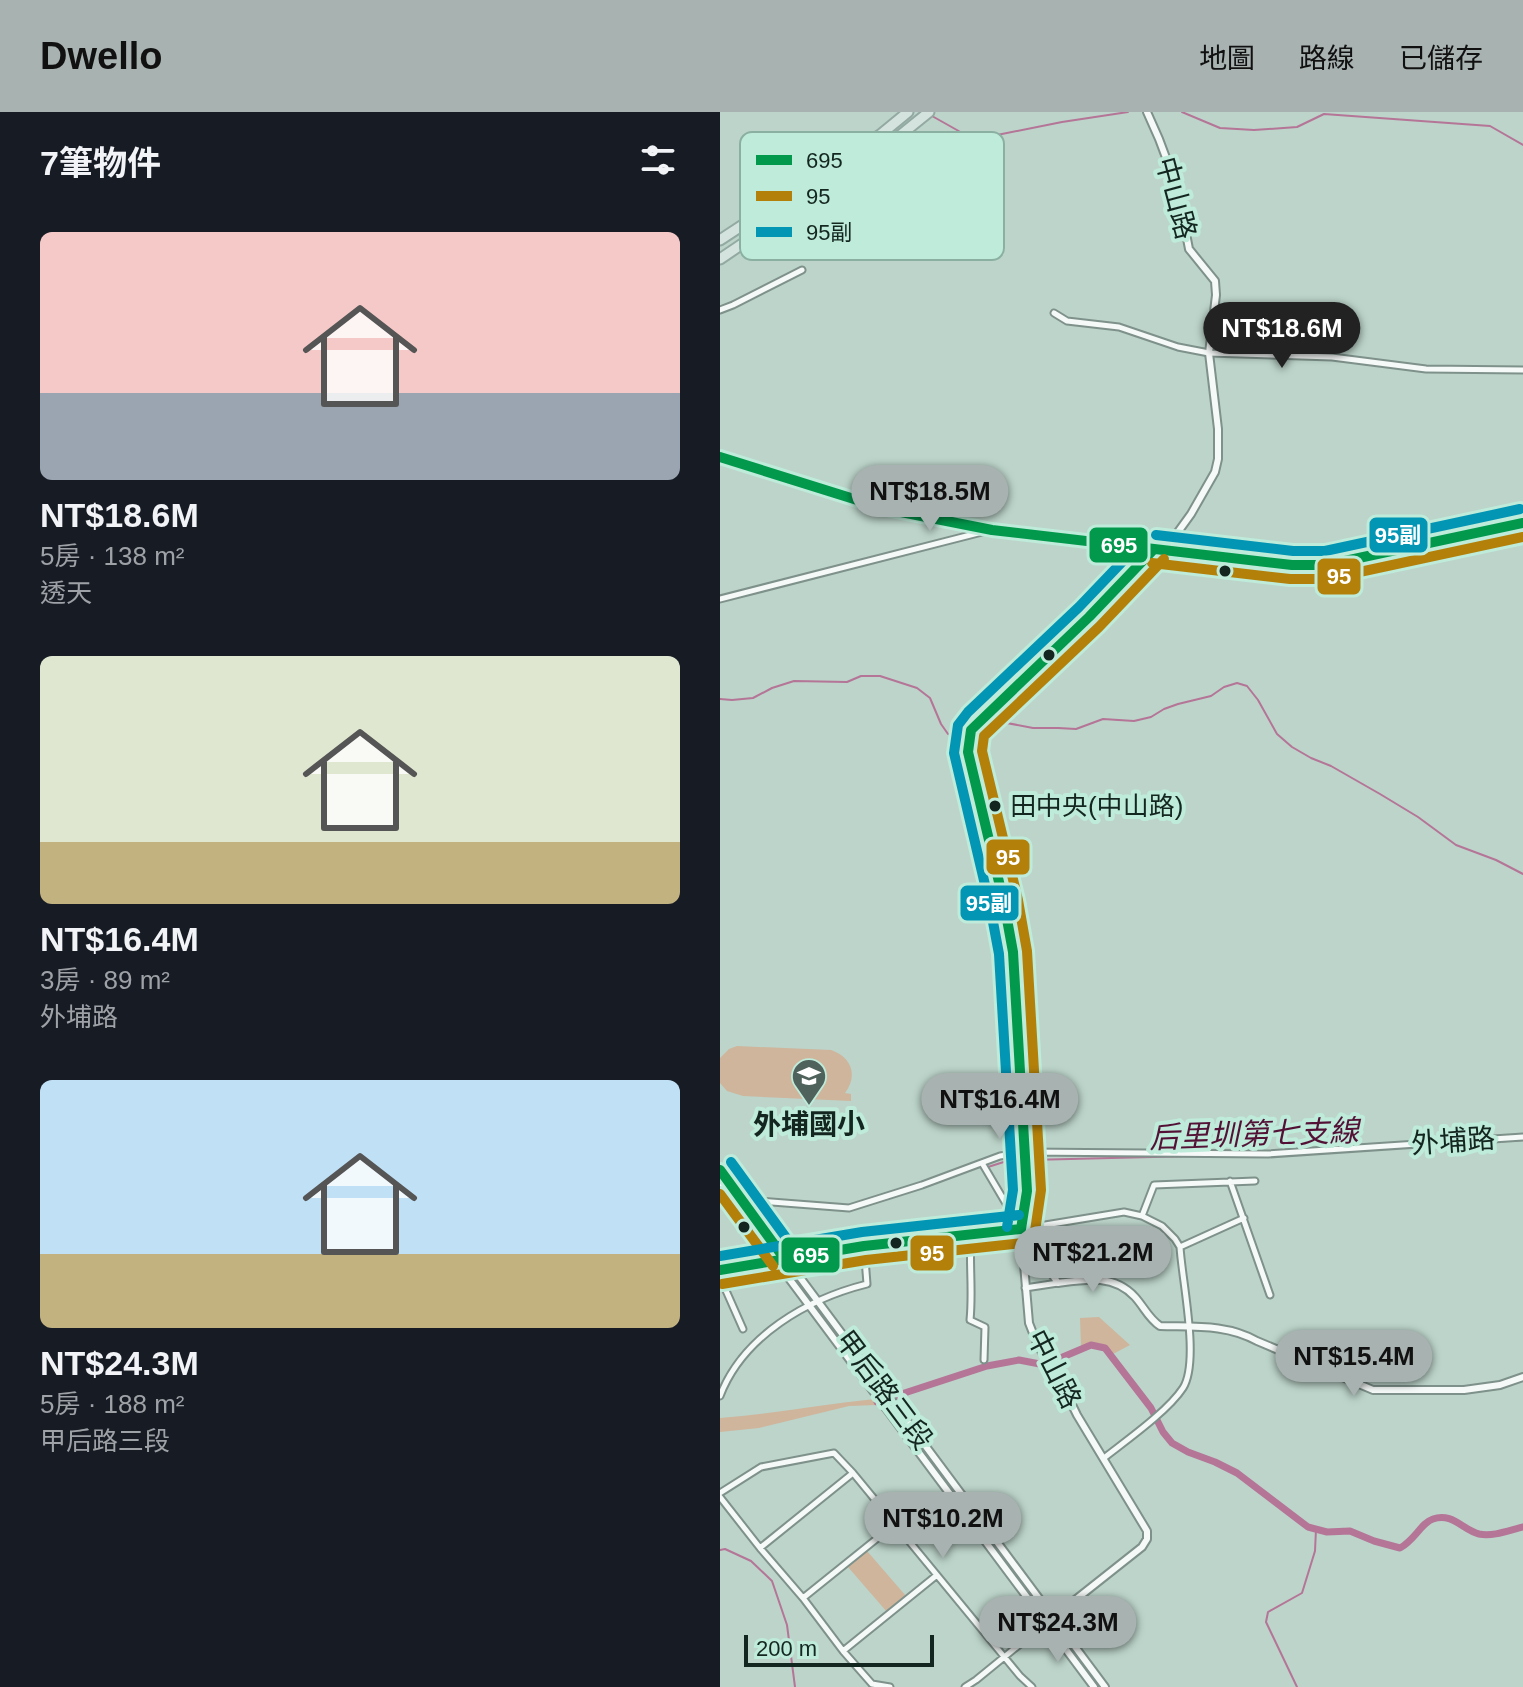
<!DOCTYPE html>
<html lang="zh-TW">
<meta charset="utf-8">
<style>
:root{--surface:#171b24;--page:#242831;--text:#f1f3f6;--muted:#9ea1a6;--accent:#a8b2b1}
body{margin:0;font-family:Helvetica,"Noto Sans TC",sans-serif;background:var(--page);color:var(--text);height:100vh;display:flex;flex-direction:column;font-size:30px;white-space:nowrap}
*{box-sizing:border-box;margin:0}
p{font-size:26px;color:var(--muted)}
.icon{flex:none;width:44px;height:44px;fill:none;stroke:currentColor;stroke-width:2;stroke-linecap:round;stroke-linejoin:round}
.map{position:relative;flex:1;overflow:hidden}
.sheet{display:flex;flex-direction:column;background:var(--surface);width:720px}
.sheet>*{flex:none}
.scale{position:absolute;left:24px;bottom:20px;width:190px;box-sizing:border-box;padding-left:8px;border:4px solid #142620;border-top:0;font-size:22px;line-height:28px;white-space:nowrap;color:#142620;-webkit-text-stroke:6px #beebda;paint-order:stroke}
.price{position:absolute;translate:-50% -68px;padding:0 18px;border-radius:28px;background:var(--accent);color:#111;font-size:26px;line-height:52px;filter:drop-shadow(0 2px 4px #0008)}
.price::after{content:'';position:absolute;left:50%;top:48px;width:24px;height:18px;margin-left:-12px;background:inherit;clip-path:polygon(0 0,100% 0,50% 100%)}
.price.selected{background:#222;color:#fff}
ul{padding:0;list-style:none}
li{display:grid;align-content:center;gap:16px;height:424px;padding:0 40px}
li span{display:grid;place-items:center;height:248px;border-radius:12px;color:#555}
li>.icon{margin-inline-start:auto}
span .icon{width:144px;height:144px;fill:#fffc;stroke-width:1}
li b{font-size:34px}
h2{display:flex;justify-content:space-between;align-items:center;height:96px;padding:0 40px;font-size:34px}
header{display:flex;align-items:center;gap:48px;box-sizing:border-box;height:112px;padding:0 40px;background:var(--accent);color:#111}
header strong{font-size:38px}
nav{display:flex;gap:44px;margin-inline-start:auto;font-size:28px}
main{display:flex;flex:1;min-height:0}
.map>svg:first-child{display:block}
.green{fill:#cfb59c}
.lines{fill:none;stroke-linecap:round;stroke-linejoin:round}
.stream{stroke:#b57597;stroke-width:2}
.canal{stroke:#b57597;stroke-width:7}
.minor-casing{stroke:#7e918a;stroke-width:9}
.tertiary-casing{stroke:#7e918a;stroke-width:10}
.motorway-casing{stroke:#93aaa2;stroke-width:13}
.minor{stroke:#f5f9f7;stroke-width:5}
.tertiary{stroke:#f5f9f7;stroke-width:6}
.motorway{stroke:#d5e3de;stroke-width:9}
.bus-1-casing{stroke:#beebda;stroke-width:16}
.bus-2-casing{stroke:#beebda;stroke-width:16}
.bus-3-casing{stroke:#beebda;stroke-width:16}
.bus-1{stroke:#02994c;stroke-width:10}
.bus-2{stroke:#b3800a;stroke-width:10}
.bus-3{stroke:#0395b4;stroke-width:10}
.bus-dot{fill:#142620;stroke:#beebda;stroke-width:3}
.labels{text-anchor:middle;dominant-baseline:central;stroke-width:8;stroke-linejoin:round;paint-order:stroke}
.bus-label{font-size:26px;fill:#142620;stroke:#beebda;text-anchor:start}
.street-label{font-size:28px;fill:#142620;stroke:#beebda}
.poi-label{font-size:28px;font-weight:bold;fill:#142620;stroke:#beebda}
.water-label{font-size:30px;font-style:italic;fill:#531136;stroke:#beebda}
.key{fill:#beebda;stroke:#8bb0a2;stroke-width:2}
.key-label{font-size:22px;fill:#142620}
.line-badge{stroke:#beebda;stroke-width:3}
.badge-label{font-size:22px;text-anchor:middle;font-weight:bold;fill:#fff}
</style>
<header>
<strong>Dwello</strong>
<nav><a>地圖</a><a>路線</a><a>已儲存</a></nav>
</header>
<main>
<section class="sheet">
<h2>7筆物件<svg class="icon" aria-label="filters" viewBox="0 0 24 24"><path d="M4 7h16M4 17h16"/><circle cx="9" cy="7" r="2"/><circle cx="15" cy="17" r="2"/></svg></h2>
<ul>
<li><span style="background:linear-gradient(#f6c9c9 65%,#9aa5b1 0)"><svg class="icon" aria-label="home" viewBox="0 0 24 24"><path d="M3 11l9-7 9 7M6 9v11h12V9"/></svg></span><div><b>NT$18.6M</b><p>5房 · 138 m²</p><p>透天</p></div></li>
<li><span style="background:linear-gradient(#dfe7d0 75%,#c2b280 0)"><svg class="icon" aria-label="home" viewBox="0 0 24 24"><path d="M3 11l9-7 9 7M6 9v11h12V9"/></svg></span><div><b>NT$16.4M</b><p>3房 · 89 m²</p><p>外埔路</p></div></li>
<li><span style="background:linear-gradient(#bfe0f5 70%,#c2b280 0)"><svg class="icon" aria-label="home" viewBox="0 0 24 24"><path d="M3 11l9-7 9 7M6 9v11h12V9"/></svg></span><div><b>NT$24.3M</b><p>5房 · 188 m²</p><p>甲后路三段</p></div></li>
</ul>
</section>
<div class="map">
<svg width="803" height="1575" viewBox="0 0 803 1575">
<rect width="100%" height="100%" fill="#bcd4ca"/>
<path class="green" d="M 17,934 L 111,938 C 132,945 138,964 125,981 L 131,982 L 131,989 L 23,984 L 7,979 L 0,971 L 0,946 L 9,937 Z
M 379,1205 L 410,1233 L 393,1242 C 381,1229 377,1230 361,1234 L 360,1206 Z
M 155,1287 L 157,1293 L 129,1294 L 39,1316 L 0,1320 L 0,1306 C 52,1302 103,1292 155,1287 Z
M 147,1439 L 186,1484 L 167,1500 L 128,1455 Z"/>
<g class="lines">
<path class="stream" d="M 462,0 L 500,16 L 534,18 L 577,15 L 604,2 L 770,14 L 803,33
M 212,4 L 244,22 L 272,24 L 342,10 L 408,0
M 0,587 L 12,588 L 33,586 L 52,576 L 74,569 L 127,570 L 141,564 L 160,564 L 197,576 L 210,586 L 221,612 L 228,622 L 240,624 L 249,620
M 255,618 L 271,608 L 313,616 L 338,616 L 356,617 L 383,607 L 414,609 L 431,605 L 444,597 L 458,592 L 491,584 L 504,575 L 517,571 L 527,574 L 538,588 L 557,622 L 572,635 L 591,646 L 611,654 L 660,682 L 698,705 L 736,733 L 776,748 L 803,762
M 585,1042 L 803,1028
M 309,1048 L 474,1044
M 268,1055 L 290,1048 L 302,1048
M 0,1438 L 5,1437 L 31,1449 L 52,1469 L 67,1513 L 75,1575
M 577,1575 L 546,1510 L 548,1500 L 582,1481 L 595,1439 L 596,1417"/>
<path class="canal" d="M 338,1247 L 371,1233 L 385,1236 L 431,1296 L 443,1320 L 452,1331 L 468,1340 L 495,1350 L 517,1361 L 588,1415 L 607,1420 L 630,1419 L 654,1429 L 680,1436 C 695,1428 701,1411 713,1407 C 732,1400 743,1418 759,1422 C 773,1425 790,1418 803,1415
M 157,1290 L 267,1254 L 299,1248 L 325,1253"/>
<g class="minor-casing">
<path id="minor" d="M 0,198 L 13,193 L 82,158
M 334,201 L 347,209 L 399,215 L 458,235 L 489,241 L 612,245 L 706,257 L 803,258
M 0,487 L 270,418
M 262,1051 L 301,1117 L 404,1100 L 422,1104 L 442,1114 L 455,1127 L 460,1135 C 462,1169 480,1249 463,1276 C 448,1299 407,1328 384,1346
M 510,1069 L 550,1183
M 0,1086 L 129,1096 L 202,1073 L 280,1044 L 306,1040 L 548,1042 L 803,1025
M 422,1104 L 434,1073 L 535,1069
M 251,1123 C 249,1152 253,1179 250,1208 L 265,1215 L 264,1248
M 460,1135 L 524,1106
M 0,1165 L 23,1217
M 305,1176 L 338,1171
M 0,1284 C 23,1224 87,1187 147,1172 L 144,1134
M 0,1381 L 41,1355 L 114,1341 L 133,1361 L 300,1564 L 312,1575
M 0,1385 L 40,1436 L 83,1486 L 123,1539 L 152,1572 L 170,1575
M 40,1436 L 133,1361
M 83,1486 L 175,1412
M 123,1539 L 217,1463
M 245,1575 L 256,1568 L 326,1511"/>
</g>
<g class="tertiary-casing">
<path id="tertiary" d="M 427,0 L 439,27 L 457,75 L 469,137 L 495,169 L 496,183 L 489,241 L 498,317 L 498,347 L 495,360 L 471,402 L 445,438
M 0,345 L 166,397 L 272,418 L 572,453 L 606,453 L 803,411
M 0,1058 L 385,1575
M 0,1074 L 374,1575
M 303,1120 L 338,1171 C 366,1167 394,1162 415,1185 C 424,1195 429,1207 440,1214 C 474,1215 507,1212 537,1229 L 653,1278 L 744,1278 L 780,1273 L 803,1265
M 0,1158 L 56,1149 L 64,1146 L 144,1134 L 301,1117
M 326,1511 L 422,1435 L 427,1427 L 427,1419 L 357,1303 L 340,1268 L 318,1234 L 309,1211 L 301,1117 L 307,1079 L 293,840 L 284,791 L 248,640 L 251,618 L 258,610 L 369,505 L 434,437"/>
</g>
<g class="motorway-casing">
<path id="motorway" d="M 0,128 L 160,23 L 188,0
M 0,147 L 167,34 L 209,0"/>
</g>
<use href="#minor" class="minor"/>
<use href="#tertiary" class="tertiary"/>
<use href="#motorway" class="motorway"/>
<g class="bus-1-casing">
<path id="bus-1" d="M 0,345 L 166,397 L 272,418 L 572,453 L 606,453 L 803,411
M 0,1058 L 64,1146
M 301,1117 L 307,1079 L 293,840 L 284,791 L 248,640 L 251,618 L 369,505 L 434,437
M 0,1158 L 144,1134 L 301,1117"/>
</g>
<g class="bus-2-casing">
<path id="bus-2" d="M 432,451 L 570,467 L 607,467 L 803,425
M 0,1082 L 53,1154
M 315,1119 L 321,1078 L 307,839 L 298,788 L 262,639 L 264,624 L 379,515 L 444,447
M 2,1172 L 146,1148 L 303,1131"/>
</g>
<g class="bus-3-casing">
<path id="bus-3" d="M 436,423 L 573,439 L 605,439 L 800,397
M 11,1050 L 75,1138
M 287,1115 L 293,1078 L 279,842 L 270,794 L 234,641 L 238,613 L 248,600 L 359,495 L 424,427
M 0,1144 L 142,1120 L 299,1103"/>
</g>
<use href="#bus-1" class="bus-1"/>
<use href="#bus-2" class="bus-2"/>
<use href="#bus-3" class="bus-3"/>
</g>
<defs>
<g id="school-pin" transform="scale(1.8)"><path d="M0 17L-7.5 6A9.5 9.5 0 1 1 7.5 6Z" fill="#4f635c" stroke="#beebda"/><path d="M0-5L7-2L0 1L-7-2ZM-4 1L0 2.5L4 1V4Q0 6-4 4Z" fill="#fff"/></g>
</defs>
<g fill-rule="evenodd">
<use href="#school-pin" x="89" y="964"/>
</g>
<g class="bus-dot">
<circle cx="505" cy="459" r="7"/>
<circle cx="329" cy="543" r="7"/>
<circle cx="275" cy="694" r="7"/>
<circle cx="24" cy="1115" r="7"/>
<circle cx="176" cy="1131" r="7"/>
</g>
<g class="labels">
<g class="bus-label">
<text x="290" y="694">田中央(中山路)</text>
</g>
<g class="street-label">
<text transform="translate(456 86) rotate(75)">中山路</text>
<text transform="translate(733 1029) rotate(-4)">外埔路</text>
<text transform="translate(334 1257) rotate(63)">中山路</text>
<text transform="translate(164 1278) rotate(53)">甲后路三段</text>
</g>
<g class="poi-label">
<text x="89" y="1012">外埔國小</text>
</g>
<g class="water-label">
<text transform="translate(534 1022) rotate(-2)">后里圳第七支線</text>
</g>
</g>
<rect x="20" y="20" width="264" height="128" rx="12" class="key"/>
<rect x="36" y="43" width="36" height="10" fill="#02994c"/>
<rect x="36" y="79" width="36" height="10" fill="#b3800a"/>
<rect x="36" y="115" width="36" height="10" fill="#0395b4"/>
<g class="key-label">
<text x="86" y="56">695</text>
<text x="86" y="92">95</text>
<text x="86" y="128">95副</text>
</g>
<g class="line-badge">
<rect x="648" y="404" width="61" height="38" rx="8" fill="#0395b4"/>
<rect x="368" y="414" width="61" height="38" rx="8" fill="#02994c"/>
<rect x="596" y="445" width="46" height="39" rx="8" fill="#b3800a"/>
<rect x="265" y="726" width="46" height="38" rx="8" fill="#b3800a"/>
<rect x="239" y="772" width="61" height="38" rx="8" fill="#0395b4"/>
<rect x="189" y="1122" width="46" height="38" rx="8" fill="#b3800a"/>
<rect x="60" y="1124" width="61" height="38" rx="8" fill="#02994c"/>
</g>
<g class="badge-label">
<text x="678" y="431">95副</text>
<text x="399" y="441">695</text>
<text x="619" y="472">95</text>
<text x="288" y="753">95</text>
<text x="269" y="799">95副</text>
<text x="212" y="1149">95</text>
<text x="91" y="1151">695</text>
</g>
</svg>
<div class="scale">200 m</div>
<b class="price selected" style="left:562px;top:258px">NT$18.6M</b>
<b class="price" style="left:210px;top:421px">NT$18.5M</b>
<b class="price" style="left:280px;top:1029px">NT$16.4M</b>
<b class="price" style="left:373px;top:1182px">NT$21.2M</b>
<b class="price" style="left:634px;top:1286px">NT$15.4M</b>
<b class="price" style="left:223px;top:1448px">NT$10.2M</b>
<b class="price" style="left:338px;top:1552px">NT$24.3M</b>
</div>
</main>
